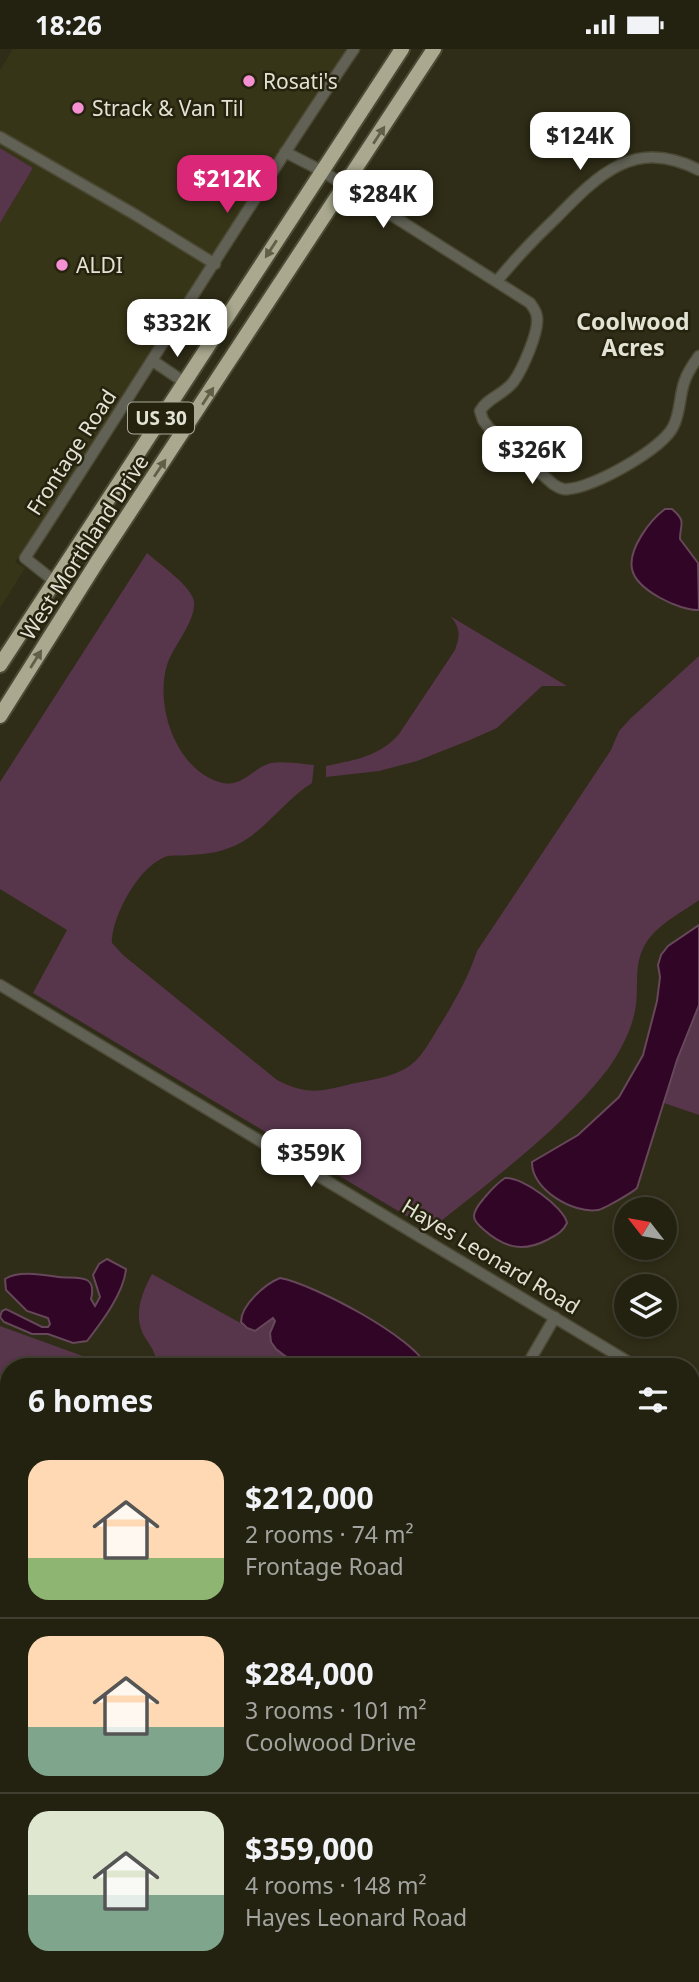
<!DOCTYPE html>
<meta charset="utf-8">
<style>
:root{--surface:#232211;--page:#2b2a1a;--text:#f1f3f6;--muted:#a3a49f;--line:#403f31;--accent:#db2777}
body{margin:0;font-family:"Noto Sans",sans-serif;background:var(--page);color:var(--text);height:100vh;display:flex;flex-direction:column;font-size:26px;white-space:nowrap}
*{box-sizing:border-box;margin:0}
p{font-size:23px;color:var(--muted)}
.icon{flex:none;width:38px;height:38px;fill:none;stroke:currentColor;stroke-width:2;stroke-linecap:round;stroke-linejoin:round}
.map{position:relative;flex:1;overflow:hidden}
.details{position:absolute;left:0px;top:1309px;width:700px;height:625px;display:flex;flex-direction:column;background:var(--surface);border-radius:28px 28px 0 0;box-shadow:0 4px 10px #0003,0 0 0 2px var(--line)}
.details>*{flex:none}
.needle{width:46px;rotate:301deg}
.controls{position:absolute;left:614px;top:1148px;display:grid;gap:14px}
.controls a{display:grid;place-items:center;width:63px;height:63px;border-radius:50%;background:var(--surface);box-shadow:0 4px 10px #0003,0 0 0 2px var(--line);font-size:35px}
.price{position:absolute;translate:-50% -60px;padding:0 16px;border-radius:14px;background:#fff;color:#222;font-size:23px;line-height:46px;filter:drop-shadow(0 2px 4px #0008)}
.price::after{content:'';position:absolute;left:50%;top:42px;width:21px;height:16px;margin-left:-10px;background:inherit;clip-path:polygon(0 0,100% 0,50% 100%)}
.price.current{background:var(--accent);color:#fff}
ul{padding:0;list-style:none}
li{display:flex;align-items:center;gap:21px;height:175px;padding:0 28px}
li+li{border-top:2px solid var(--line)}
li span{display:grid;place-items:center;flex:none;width:196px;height:140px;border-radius:21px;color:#555}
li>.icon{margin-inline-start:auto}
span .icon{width:84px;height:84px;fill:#fffc;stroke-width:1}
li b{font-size:30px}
h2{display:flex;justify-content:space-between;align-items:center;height:84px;padding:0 28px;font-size:30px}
.status{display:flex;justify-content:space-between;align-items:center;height:49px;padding:0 35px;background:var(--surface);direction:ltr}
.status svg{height:19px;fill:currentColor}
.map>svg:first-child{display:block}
.built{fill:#373517}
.green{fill:#57354b}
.water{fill:#310525;stroke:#66485a;stroke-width:2}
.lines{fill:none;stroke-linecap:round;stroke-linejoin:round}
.minor-casing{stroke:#4c4a35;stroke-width:13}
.highway-casing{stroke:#4c4a35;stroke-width:18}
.minor{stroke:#616156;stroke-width:10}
.highway{stroke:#aaa98f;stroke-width:14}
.oneway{fill:#615f48}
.poi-dot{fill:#f591d2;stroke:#25230e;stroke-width:2.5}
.labels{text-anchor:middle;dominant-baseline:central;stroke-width:5;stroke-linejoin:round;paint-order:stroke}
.shield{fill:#25230e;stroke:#aaa999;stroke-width:2}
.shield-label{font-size:19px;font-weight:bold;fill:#e3e3d5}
.poi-label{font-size:21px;fill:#e3e3d5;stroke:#25230e;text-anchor:start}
.street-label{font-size:21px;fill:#e3e3d5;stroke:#25230e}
.neighbourhood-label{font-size:23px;font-weight:bold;fill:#e3e3d5;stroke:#25230e}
</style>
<div class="status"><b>18:26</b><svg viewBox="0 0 49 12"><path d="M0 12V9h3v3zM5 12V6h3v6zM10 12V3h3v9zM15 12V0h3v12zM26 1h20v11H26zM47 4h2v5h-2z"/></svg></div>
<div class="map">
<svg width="699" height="1933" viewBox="0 0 699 1933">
<rect width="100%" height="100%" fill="#2f2d17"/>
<path class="built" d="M 13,0 L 349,0 L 15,513 L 25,519 L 0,559 L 0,174 L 33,119 L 0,99 L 0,21 Z"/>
<path class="green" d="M 0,99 L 33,119 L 0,174 Z
M 147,504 C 158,514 193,538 194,553 C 196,572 173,597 167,616 C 154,659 178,724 223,734 C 243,738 254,718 271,714 C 285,712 301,715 314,716 L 312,734 C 286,750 268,778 242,793 C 224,803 209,805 190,806 C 183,807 175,806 168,807 C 140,815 112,866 112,894 L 123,906 L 277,1031 C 307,1046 319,1043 351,1035 C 370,1031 396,1028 412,1015 C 422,1007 429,994 435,984 C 452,957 467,932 477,902 L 611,701 L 619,682 L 631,669 L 699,607 L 699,851 C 681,864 658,875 646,894 C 632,917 640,939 635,962 C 631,982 620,1003 608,1020 C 559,1083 491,1131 430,1181 L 33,944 L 67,881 L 0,840 L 0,733 Z
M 450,567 L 567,637 L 542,637 L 497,679 L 470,691 L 417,712 L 379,722 L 326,728 L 326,717 C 354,711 379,708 399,685 L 455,601 C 460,587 461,579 450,567 Z
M 699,956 L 699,1066 L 664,1054 L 677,1011 Z
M 152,1225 L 255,1282 L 272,1269 L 275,1272 L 270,1284 L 285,1307 L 309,1318 L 9,1318 L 9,1595 L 0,1590 L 0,1277 L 91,1310 L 151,1317 L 156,1310 C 154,1301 151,1298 146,1290 C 132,1269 141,1245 152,1225 Z"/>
<path class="water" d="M 665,460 L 672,460 C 687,473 680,474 680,490 L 698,514 L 699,561 C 680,562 636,541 632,520 C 628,500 650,471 665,460 Z
M 699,876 L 699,956 L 677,1011 L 637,1139 C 633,1143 604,1160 598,1161 C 573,1165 531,1140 532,1113 L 578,1086 L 619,1048 L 643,1006 L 657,952 L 660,928 L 658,916 L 661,906 L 668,897 Z
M 505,1129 C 521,1127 564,1158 567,1174 C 563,1183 556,1186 547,1191 C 522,1204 503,1198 483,1180 C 479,1176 474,1173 474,1167 C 474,1160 481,1153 485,1148 C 491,1141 497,1134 505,1129 Z
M 107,1210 L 126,1220 C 124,1244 101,1274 87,1292 L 73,1294 L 48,1285 L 32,1285 L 4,1273 L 0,1268 L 2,1262 L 6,1260 L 42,1278 L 48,1278 L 50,1275 L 48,1269 L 27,1262 L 6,1241 L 5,1230 C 19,1221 44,1226 59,1228 C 74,1230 98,1223 91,1250 L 95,1257 L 100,1248 L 93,1226 L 99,1215 Z
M 280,1229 C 313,1235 414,1288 427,1318 L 309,1318 L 285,1307 L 276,1300 L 271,1293 L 270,1284 L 275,1272 L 273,1269 L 255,1282 L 247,1279 L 241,1273 C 241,1256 265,1235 280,1229 Z"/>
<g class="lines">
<g class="minor-casing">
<path id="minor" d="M 0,88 L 134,165 L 215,215
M 285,103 L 322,122 L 530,254 C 533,258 537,263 537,269 C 539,283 522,321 514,332 C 505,345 487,349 480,362 L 483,371 L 489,379 L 553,435 C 558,438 562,441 568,440 C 593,439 662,400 673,378 C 681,363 679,346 685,331 C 688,322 694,314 699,307
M 497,232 C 515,210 535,189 556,169 C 599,125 635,88 699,121
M 153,312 L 184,333
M 54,532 L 25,509 C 136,340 240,167 354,0
M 0,936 L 637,1318
M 526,1318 L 555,1268
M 691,1350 L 699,1355
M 0,1715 L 9,1720
M 691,1893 L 699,1898
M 157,1933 L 162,1925
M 667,1933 L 671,1925"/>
</g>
<g class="highway-casing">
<path id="highway" d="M 0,616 L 402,0
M 0,667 L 97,513 L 434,0"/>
</g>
<use href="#minor" class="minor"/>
<use href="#highway" class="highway"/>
</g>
<defs><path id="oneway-solid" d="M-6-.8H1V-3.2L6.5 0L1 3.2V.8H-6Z" transform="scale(1.75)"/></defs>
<g class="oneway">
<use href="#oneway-solid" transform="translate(379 86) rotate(-57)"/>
<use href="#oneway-solid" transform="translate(271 200) rotate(123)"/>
<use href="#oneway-solid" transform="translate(208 347) rotate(-57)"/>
<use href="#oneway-solid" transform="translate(160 419) rotate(-56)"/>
<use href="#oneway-solid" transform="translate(36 610) rotate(-58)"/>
</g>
<g class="poi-dot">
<circle cx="249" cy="32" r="7"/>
<circle cx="78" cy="59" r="7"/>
<circle cx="62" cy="216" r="7"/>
</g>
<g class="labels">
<rect class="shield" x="128" y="353.5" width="66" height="31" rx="5"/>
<g class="shield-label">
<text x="161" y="369">US 30</text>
</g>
<g class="poi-label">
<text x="263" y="32">Rosati's</text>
<text x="92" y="59">Strack &amp; Van Til</text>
<text x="76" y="216">ALDI</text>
</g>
<g class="street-label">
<text transform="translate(71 403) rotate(-57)">Frontage Road</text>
<text transform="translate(84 498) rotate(-57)">West Morthland Drive</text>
<text transform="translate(491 1207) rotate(31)">Hayes Leonard Road</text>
</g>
<g class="neighbourhood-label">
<text x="633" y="272">Coolwood<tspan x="633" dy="26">Acres</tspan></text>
</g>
</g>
</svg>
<div class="controls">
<a><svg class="needle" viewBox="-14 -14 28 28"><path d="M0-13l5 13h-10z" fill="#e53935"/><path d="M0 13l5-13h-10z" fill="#a3a49f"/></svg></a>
<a><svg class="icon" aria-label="layers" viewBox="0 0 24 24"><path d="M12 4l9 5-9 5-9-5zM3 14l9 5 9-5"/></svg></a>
</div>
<b class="price" style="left:580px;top:123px">$124K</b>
<b class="price current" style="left:227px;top:166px">$212K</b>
<b class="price" style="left:383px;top:181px">$284K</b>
<b class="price" style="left:177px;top:310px">$332K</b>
<b class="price" style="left:532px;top:437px">$326K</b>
<b class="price" style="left:311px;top:1140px">$359K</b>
<section class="details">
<h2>6 homes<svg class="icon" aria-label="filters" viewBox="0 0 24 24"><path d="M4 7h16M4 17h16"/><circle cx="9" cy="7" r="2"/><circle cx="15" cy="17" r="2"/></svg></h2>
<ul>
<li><span style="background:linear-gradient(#ffd9b3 70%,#8fb573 0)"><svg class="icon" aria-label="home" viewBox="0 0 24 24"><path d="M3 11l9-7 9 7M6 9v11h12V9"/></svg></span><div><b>$212,000</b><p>2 rooms · 74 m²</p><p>Frontage Road</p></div></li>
<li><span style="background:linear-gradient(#ffd9b3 65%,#7fa58c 0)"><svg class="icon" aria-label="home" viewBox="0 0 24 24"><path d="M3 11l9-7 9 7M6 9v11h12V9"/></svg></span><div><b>$284,000</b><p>3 rooms · 101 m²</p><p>Coolwood Drive</p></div></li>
<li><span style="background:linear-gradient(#dfe7d0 60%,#7fa58c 0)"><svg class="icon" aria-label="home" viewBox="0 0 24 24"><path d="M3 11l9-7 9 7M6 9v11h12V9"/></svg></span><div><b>$359,000</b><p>4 rooms · 148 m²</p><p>Hayes Leonard Road</p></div></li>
</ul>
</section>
</div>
